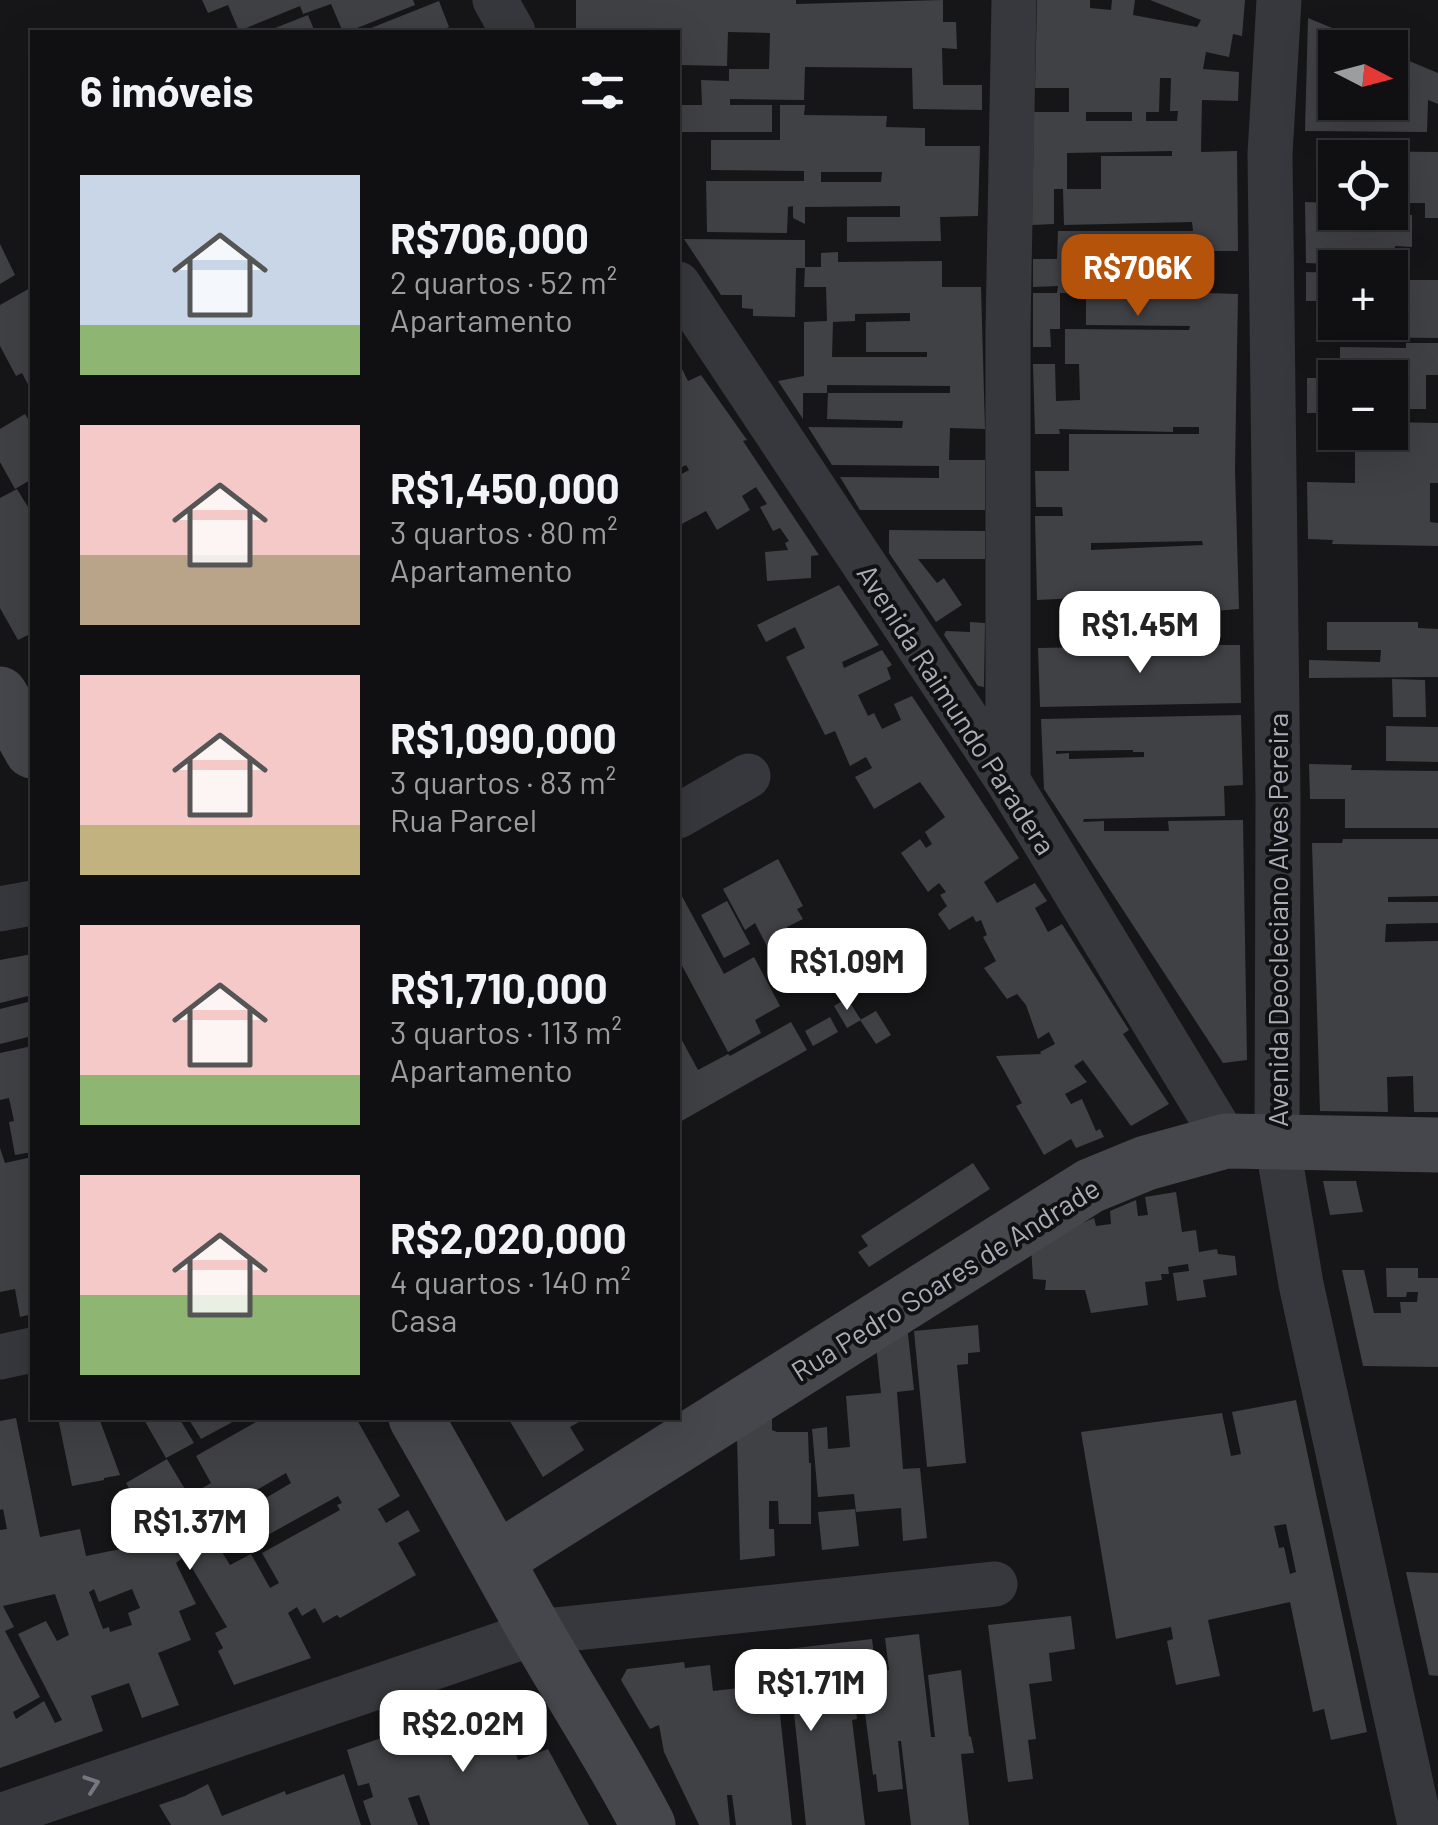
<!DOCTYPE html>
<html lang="pt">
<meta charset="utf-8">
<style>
:root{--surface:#101012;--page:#1e1e20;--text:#f1f3f6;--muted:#9c9d9f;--line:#303032;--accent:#b45309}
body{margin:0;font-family:Barlow,sans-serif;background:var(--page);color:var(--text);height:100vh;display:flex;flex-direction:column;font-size:38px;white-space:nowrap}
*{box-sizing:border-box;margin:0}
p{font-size:32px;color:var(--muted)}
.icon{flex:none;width:55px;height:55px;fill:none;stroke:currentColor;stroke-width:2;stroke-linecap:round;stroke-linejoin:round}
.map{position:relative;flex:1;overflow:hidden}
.drawer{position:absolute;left:30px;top:30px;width:650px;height:1390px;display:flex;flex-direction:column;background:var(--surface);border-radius:0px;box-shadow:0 10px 40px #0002,0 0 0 2px var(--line)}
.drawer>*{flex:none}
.needle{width:65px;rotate:96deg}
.controls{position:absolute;left:1318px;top:30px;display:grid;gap:20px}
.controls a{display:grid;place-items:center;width:90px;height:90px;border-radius:0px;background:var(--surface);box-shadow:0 10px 40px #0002,0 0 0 2px var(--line);font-size:50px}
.price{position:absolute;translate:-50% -85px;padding:0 22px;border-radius:20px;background:#fff;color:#222;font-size:32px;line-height:65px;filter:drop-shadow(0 2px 5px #0008)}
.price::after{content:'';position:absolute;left:50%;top:60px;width:30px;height:22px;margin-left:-15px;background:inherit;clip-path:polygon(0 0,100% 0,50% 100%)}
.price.selected{background:var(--accent);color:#fff}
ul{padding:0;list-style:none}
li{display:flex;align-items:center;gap:30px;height:250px;padding:0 50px}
li span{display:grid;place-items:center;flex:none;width:280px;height:200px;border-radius:0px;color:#555}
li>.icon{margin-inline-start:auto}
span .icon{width:120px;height:120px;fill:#fffc;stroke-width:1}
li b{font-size:42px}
h2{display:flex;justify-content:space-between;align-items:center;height:120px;padding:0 50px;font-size:42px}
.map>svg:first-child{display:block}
.building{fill:#404145;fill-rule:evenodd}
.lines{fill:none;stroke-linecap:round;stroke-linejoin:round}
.street{stroke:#37383d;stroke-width:45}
.secondary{stroke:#45474d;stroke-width:55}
.oneway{stroke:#757881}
.labels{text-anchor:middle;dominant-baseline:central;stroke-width:8;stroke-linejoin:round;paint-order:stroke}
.street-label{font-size:28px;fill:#a8adb8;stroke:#111113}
</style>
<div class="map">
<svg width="1438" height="1825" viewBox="0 0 1438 1825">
<rect width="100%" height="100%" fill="#161618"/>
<path class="building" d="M 202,0 L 413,0 L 415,5 L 347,32 L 343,32 L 331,4 L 303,14 L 300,6 L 239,31 L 228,5 L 208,13 Z
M 576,0 L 796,0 L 796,4 L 943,0 L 943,22 L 956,22 L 957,49 L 942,48 L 943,85 L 982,85 L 982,110 L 913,109 L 912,68 L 805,67 L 804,100 L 730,99 L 730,105 L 772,105 L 772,132 L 678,132 L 678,105 L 702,105 L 701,80 L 729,81 L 729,69 L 769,69 L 770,33 L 728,32 L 727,66 L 678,65 L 678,32 L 576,32 Z
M 1037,0 L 1090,0 L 1090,8 L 1111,10 L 1112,0 L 1135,0 L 1133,15 L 1197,27 L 1201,20 L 1150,0 L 1245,0 L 1242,36 L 1233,34 L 1229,57 L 1206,52 L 1203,69 L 1239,72 L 1238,101 L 1202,100 L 1201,152 L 1237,151 L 1238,251 L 1204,251 L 1204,259 L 1206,293 L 1238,294 L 1235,469 L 1239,609 L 1202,612 L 1202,637 L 1090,639 L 1090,619 L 1079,619 L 1079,598 L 1037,600 L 1035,516 L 1063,516 L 1062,507 L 1036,507 L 1035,471 L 1069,471 L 1069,434 L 1199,434 L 1199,427 L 1173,427 L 1173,432 L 1059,429 L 1060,434 L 1035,434 L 1033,364 L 1055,364 L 1056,401 L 1080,400 L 1079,364 L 1065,364 L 1065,329 L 1189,330 L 1190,326 L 1086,325 L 1086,293 L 1060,293 L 1060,329 L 1050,329 L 1051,347 L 1033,347 L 1033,293 L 1057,293 L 1058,286 L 1033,287 L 1033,259 L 1057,259 L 1058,231 L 1193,231 L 1192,222 L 1064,225 L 1063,189 L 1054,189 L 1054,224 L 1032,225 L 1034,112 L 1069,112 L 1069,88 L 1035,88 ZM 1160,78 L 1171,78 L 1170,111 L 1178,111 L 1177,121 L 1146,121 L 1146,112 L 1159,112 ZM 1086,112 L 1132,112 L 1132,121 L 1086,121 ZM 1172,151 L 1172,156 L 1101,156 L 1101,189 L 1067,189 L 1067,153 ZM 1202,541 L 1203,545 L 1091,550 L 1091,543 Z
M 439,1 L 449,27 L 437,32 L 361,32 Z
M 308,15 L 315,32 L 265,32 Z
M 1308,18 L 1378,47 L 1335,48 L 1335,102 L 1390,102 L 1390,53 L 1438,73 L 1438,104 L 1428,100 L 1427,132 L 1305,131 Z
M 780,105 L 805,105 L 804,115 L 887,116 L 886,127 L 925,128 L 925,146 L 980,146 L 978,216 L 940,217 L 941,241 L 847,242 L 847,217 L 900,217 L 900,206 L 805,207 L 805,224 L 793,218 L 793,206 L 788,207 L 787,233 L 707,232 L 706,181 L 804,181 L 804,171 L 711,170 L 711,140 L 780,140 ZM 821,172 L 882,172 L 881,182 L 821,182 Z
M 1345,151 L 1438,152 L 1438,218 L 1425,218 L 1425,203 L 1390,203 L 1390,158 L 1344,158 Z
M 1305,202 L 1335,203 L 1335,212 L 1395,212 L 1394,215 L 1412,215 L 1412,247 L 1395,246 L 1394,267 L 1306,263 Z
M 684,239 L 805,240 L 805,267 L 821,267 L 821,253 L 838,252 L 838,262 L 942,261 L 942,287 L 981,287 L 985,429 L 950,428 L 949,460 L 985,460 L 985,510 L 860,510 L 840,477 L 939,478 L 939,466 L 832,465 L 808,427 L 902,428 L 903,421 L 827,419 L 828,393 L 950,393 L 950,386 L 827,385 L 827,393 L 803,393 L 803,419 L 778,381 L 804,376 L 804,322 L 827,321 L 826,287 L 804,287 L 805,268 L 796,268 L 795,317 L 753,316 L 753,309 L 742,308 L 742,295 L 721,295 ZM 910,313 L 910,321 L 866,322 L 866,352 L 927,352 L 927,357 L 832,357 L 833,322 L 855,321 L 855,314 Z
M 0,244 L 15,275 L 0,284 Z
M 1306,272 L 1335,273 L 1335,301 L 1306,301 Z
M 1390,280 L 1438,280 L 1438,338 L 1352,337 L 1352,322 L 1390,322 Z
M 32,287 L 32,392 L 22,373 L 16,376 L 0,346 L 0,305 Z
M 1406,343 L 1438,343 L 1438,375 L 1426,375 L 1426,409 L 1390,409 L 1390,378 L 1340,378 L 1340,347 L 1406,348 Z
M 678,361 L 688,381 L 701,375 L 747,440 L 743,441 L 819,555 L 811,556 L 811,578 L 767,581 L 765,552 L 788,550 L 785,543 L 789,541 L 780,528 L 773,531 L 760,507 L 767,504 L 756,487 L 742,496 L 750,510 L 717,530 L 706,511 L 678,526 L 678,476 L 689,470 L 686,465 L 678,469 Z
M 1307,378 L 1335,378 L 1335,413 L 1307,413 Z
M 25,414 L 32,426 L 32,479 L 15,489 L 0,462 L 0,429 Z
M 1390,422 L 1438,423 L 1438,483 L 1430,483 L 1430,522 L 1438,523 L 1438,546 L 1332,544 L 1333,540 L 1308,539 L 1307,482 L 1355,483 L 1355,432 L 1390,432 Z
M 17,489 L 28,507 L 32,505 L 32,633 L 18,640 L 0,608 L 0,498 Z
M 889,530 L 985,531 L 985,559 L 918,559 L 937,583 L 944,578 L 962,605 L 936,622 L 889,553 Z
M 839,585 L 879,645 L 842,662 L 844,668 L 882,650 L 892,665 L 887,668 L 891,679 L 858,695 L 868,716 L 874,713 L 882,729 L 901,720 L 894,704 L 912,696 L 1019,858 L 984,882 L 997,903 L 1035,883 L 1047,901 L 1035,908 L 1048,932 L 1062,924 L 1129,1030 L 1123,1034 L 1169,1104 L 1131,1126 L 1083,1060 L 1074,1066 L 1087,1082 L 1065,1094 L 1071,1104 L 1082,1099 L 1096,1131 L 1100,1129 L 1104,1137 L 1076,1148 L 1071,1139 L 1044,1155 L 1016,1106 L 1022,1103 L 996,1056 L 1041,1054 L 1040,1052 L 1055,1044 L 1049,1032 L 1038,1039 L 1026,1005 L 1017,994 L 1007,999 L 984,968 L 996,961 L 983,937 L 987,935 L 981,920 L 976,922 L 973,916 L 949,930 L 938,914 L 947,906 L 940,895 L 946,892 L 939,883 L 928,892 L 901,853 L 920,839 L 926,848 L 932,844 L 925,832 L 945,817 L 920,782 L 874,809 L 855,777 L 872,768 L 866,757 L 850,766 L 835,731 L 825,735 L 786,657 L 805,648 L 795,627 L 766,642 L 757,625 Z
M 970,622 L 985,623 L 984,687 L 978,686 L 944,635 L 946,631 L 970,632 Z
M 1327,622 L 1418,622 L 1418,628 L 1438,629 L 1438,677 L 1309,678 L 1309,660 L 1380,662 L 1381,650 L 1327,650 Z
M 1203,645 L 1240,645 L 1241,703 L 1040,707 L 1038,648 Z
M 1392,679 L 1425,680 L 1426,717 L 1393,717 Z
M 1241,715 L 1243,785 L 1224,786 L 1225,816 L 1084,819 L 1083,822 L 1104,821 L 1104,831 L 1169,831 L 1168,821 L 1243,820 L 1247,1060 L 1223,1063 L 1044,789 L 1041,719 ZM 1133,750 L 1133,752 L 1144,752 L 1144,757 L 1069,759 L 1069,753 L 1056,754 L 1056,751 Z
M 1386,726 L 1438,727 L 1438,762 L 1386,761 Z
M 1309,764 L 1352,765 L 1351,770 L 1438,771 L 1438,828 L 1345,828 L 1345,799 L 1310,799 Z
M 1343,839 L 1438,839 L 1438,896 L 1388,897 L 1388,902 L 1438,902 L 1438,923 L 1386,924 L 1385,942 L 1438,941 L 1438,1112 L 1414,1112 L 1413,1076 L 1387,1077 L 1388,1112 L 1320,1111 L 1312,843 L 1342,843 Z
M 778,859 L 803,906 L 797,909 L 803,919 L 787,927 L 799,950 L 775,962 L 755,923 L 745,930 L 723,889 Z
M 678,889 L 724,974 L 754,957 L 780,1006 L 755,1020 L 761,1033 L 728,1052 L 678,958 Z
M 727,901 L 750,944 L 724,958 L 701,915 Z
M 32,954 L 32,995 L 0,1003 L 0,960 Z
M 847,998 L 861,1020 L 847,1028 L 834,1006 Z
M 32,1001 L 32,1036 L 0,1044 L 0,1009 Z
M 876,1011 L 891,1035 L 876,1044 L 860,1020 Z
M 830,1017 L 838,1032 L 813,1046 L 805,1031 Z
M 791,1022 L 807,1050 L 678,1123 L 678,1033 L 698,1070 L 728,1054 L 730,1056 Z
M 32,1046 L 32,1152 L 15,1155 L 9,1122 L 14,1121 L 9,1098 L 0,1100 L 0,1053 Z
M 0,1148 L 5,1163 L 32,1157 L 32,1213 L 28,1215 L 32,1234 L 32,1314 L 20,1317 L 15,1289 L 0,1292 Z
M 973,1163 L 990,1189 L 869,1267 L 858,1252 L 868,1246 L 861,1236 Z
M 1323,1181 L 1356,1181 L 1363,1212 L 1330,1215 Z
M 1176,1192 L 1182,1232 L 1196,1230 L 1199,1252 L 1217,1249 L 1218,1254 L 1235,1256 L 1237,1275 L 1203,1280 L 1206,1297 L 1177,1301 L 1173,1273 L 1189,1271 L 1188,1264 L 1168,1267 L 1169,1274 L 1161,1274 L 1162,1280 L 1145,1282 L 1148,1305 L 1091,1313 L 1085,1290 L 1045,1290 L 1046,1280 L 1033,1279 L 1031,1245 L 1094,1218 L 1096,1226 L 1111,1224 L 1110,1211 L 1136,1200 L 1138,1216 L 1148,1215 L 1145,1197 Z
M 1386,1268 L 1418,1268 L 1418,1278 L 1438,1278 L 1438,1367 L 1363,1366 L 1342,1270 L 1364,1270 L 1374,1313 L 1401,1313 L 1400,1302 L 1417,1302 L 1418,1292 L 1407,1292 L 1406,1297 L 1387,1297 Z
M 907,1325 L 914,1390 L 897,1392 L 903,1469 L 920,1468 L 927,1538 L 903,1541 L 901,1508 L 856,1512 L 854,1494 L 818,1497 L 812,1429 L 827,1427 L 828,1449 L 850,1447 L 846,1396 L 881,1393 L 876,1345 Z
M 978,1325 L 980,1352 L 968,1353 L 968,1364 L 957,1365 L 966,1463 L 927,1467 L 914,1331 Z
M 1296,1400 L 1367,1732 L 1331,1740 L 1324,1709 L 1313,1712 L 1290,1602 L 1208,1620 L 1220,1676 L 1176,1685 L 1167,1641 L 1173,1639 L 1171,1627 L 1116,1639 L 1081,1432 L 1222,1413 L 1231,1456 L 1241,1454 L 1232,1412 ZM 1286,1524 L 1296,1572 L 1290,1574 L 1284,1547 L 1279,1548 L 1274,1526 Z
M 772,1412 L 772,1430 L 777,1432 L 808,1432 L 809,1463 L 811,1463 L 811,1524 L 779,1524 L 778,1501 L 769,1501 L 769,1529 L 774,1529 L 775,1556 L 740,1560 L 737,1435 Z
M 16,1418 L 40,1537 L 80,1529 L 86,1556 L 160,1541 L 126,1483 L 167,1459 L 189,1496 L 211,1483 L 196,1456 L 263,1418 L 356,1418 L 400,1496 L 378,1509 L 386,1523 L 408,1510 L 420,1531 L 398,1543 L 416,1575 L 340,1618 L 337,1615 L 323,1623 L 315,1608 L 302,1616 L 297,1607 L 288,1613 L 311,1658 L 234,1685 L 218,1651 L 223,1648 L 215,1633 L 227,1627 L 185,1556 L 176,1563 L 196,1604 L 179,1611 L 191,1640 L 158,1653 L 179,1705 L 142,1718 L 129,1683 L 91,1696 L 103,1731 L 0,1768 L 0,1530 L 7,1529 L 3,1509 L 0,1510 L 0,1421 ZM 286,1473 L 291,1483 L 232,1518 L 229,1513 L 257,1496 L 255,1491 ZM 338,1496 L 342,1503 L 337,1505 L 340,1510 L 262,1553 L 279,1583 L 270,1588 L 251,1554 L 230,1565 L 209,1531 L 222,1523 L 239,1551 ZM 94,1589 L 99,1602 L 132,1589 L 140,1608 L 128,1613 L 132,1625 L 110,1632 L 109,1627 L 103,1629 L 89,1592 ZM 55,1594 L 69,1635 L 57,1641 L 46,1621 L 18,1634 L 62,1720 L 55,1723 L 44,1701 L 16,1719 L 13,1712 L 40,1697 L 5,1631 L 14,1627 L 3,1606 Z
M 58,1418 L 99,1418 L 120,1475 L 104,1478 L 104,1480 L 72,1486 Z
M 143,1418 L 179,1418 L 194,1443 L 166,1458 Z
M 188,1418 L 240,1418 L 201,1439 Z
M 508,1418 L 586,1418 L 570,1427 L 584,1450 L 543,1477 Z
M 855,1509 L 859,1546 L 822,1550 L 818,1512 Z
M 1406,1572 L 1438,1573 L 1438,1676 L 1429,1675 Z
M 1071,1616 L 1075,1649 L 1049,1653 L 1052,1681 L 1029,1684 L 1036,1739 L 1028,1740 L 1033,1779 L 1008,1782 L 988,1625 Z
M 919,1634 L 931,1737 L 935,1737 L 928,1675 L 961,1670 L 969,1736 L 971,1737 L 974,1753 L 961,1754 L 969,1825 L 911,1825 L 901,1741 L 898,1741 L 903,1789 L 878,1792 L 876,1774 L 873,1775 L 860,1674 L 852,1675 L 857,1719 L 852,1720 L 865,1825 L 806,1825 L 791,1685 L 777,1687 L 792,1825 L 736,1825 L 732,1795 L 727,1795 L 730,1825 L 699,1825 L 664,1752 L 659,1725 L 650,1729 L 621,1680 L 627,1669 L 684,1662 L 685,1668 L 710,1665 L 713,1691 L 748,1687 L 745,1654 L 872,1639 L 876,1672 L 889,1670 L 885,1638 Z
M 497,1697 L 518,1760 L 548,1749 L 589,1825 L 430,1825 L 419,1795 L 408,1798 L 418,1825 L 371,1825 L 363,1801 L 373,1797 L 369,1783 L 358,1786 L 347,1750 Z
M 344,1774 L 361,1825 L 171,1825 L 159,1805 L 185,1796 L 208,1784 L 222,1816 L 285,1791 L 286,1795 Z"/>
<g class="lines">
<path class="street" d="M 495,0 L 513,32
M 1279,0 L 1270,154 L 1278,797 L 1277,1142 L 1301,1284 L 1420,1825
M 678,284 L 1008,781 L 1226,1141
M 1008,781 L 1008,330 L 1014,0
M 678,816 L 748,776
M 0,909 L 32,903
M 0,1357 L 32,1350
M 0,1816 L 537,1632 L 995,1584"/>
<path class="secondary" d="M 0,694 L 32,751
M 416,1418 C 457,1489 496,1561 536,1632 C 573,1697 614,1759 648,1825
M 498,1559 L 1090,1186 L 1146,1163 L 1226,1141 L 1438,1145"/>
</g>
<defs><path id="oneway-chevron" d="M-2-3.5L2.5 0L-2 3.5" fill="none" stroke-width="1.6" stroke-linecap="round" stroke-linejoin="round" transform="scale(2.5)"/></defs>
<use class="oneway" href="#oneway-chevron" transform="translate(92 1784) rotate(-19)"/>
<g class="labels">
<g class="street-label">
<text transform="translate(957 709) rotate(57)">Avenida Raimundo Paradera</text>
<text transform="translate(1277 920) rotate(-90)">Avenida Deocleciano Alves Pereira</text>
<text transform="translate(945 1279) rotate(-32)">Rua Pedro Soares de Andrade</text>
</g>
</g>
</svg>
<div class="controls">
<a><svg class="needle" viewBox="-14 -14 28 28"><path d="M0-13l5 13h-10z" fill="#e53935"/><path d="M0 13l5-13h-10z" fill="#9c9d9f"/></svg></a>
<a><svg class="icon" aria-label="locate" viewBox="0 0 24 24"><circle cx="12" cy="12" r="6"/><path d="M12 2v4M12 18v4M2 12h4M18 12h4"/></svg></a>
<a>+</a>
<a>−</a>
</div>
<b class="price selected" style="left:1138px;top:319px">R$706K</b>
<b class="price" style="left:1140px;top:676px">R$1.45M</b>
<b class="price" style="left:847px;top:1013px">R$1.09M</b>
<b class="price" style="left:190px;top:1573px">R$1.37M</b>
<b class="price" style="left:811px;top:1734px">R$1.71M</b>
<b class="price" style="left:463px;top:1775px">R$2.02M</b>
<section class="drawer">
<h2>6 imóveis<svg class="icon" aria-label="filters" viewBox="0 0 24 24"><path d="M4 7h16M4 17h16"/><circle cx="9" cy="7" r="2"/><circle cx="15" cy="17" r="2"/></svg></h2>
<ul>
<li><span style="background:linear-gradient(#c9d6e8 75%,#8fb573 0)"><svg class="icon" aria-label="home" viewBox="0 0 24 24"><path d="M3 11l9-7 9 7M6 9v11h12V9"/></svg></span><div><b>R$706,000</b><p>2 quartos · 52 m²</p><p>Apartamento</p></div></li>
<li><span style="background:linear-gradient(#f6c9c9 65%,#b9a48a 0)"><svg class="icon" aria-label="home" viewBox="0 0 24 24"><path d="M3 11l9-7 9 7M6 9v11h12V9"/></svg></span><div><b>R$1,450,000</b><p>3 quartos · 80 m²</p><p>Apartamento</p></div></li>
<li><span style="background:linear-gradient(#f6c9c9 75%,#c2b280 0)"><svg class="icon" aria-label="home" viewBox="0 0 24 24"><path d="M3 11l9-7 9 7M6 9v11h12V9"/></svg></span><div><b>R$1,090,000</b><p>3 quartos · 83 m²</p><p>Rua Parcel</p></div></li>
<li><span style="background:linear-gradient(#f6c9c9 75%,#8fb573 0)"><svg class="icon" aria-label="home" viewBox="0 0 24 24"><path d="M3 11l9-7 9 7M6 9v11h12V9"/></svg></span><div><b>R$1,710,000</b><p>3 quartos · 113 m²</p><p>Apartamento</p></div></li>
<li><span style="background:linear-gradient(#f6c9c9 60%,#8fb573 0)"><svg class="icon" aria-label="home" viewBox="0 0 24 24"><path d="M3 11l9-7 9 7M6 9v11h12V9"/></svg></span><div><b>R$2,020,000</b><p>4 quartos · 140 m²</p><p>Casa</p></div></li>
</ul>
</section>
</div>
